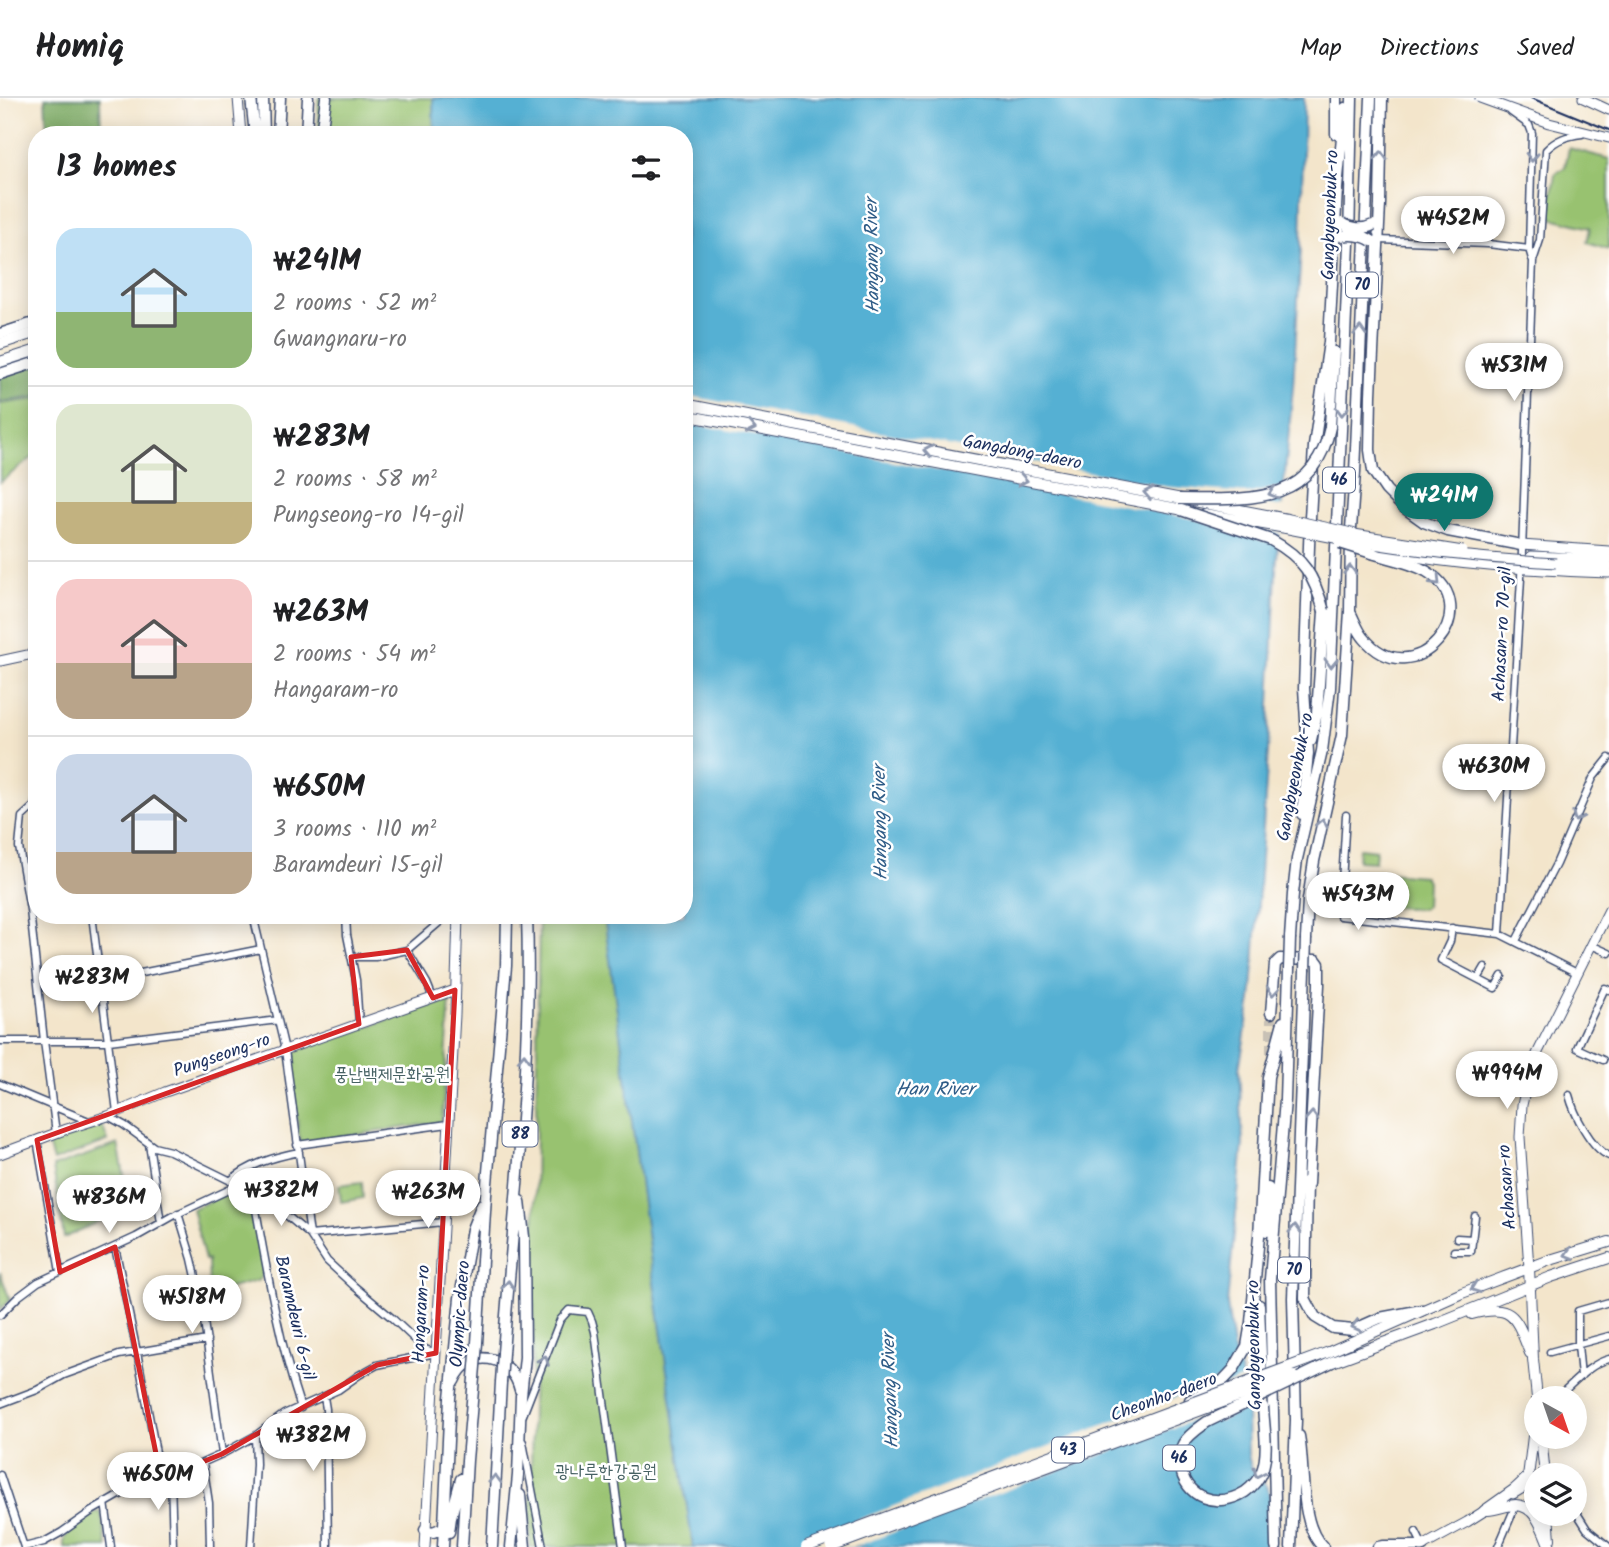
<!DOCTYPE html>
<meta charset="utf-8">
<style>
:root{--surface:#fff;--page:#f6f6f6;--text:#202124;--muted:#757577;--line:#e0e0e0;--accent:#0f766e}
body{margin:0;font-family:Kalam,"Poor Story",sans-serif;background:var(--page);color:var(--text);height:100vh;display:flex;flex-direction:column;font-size:26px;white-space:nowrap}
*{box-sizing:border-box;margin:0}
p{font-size:23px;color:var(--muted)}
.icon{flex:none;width:38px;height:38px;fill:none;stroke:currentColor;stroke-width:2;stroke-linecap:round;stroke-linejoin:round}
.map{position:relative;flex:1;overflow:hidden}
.details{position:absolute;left:28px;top:28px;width:665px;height:798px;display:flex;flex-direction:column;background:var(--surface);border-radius:28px;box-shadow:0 4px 18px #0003}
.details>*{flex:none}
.needle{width:46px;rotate:140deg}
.buttons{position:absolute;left:1524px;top:1288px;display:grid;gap:14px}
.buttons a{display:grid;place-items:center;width:63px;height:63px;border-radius:50%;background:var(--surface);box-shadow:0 4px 18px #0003;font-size:35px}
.price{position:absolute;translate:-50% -60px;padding:0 16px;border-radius:24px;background:#fff;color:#222;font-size:23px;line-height:46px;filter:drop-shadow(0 2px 4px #0008)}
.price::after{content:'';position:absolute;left:50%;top:42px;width:21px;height:16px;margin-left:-10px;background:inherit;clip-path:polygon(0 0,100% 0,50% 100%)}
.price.on{background:var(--accent);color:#fff}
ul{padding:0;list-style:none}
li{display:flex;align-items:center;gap:21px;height:175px;padding:0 28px}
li+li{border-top:2px solid var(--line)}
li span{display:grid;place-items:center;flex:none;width:196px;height:140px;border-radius:21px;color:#555}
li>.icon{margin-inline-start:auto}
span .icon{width:84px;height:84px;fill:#fffc;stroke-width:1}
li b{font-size:30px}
h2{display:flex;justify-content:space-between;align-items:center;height:84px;padding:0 28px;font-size:30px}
header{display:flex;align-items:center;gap:42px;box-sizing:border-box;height:98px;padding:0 35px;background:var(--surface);border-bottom:2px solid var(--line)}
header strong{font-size:33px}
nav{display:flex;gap:38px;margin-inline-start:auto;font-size:24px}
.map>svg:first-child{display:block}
.green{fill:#98c26f;stroke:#5a7866;stroke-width:2}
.forest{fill:#7aa862;stroke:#4a6c60;stroke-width:2}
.water{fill:#55b0d3;stroke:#387098;stroke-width:2}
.pier{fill:#f3e5cb}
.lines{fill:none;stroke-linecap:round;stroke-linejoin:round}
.highway-tunnel{stroke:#c8c1b5;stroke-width:10;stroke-dasharray:10 5;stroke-linecap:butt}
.street-casing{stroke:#3b4a6e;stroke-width:9}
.secondary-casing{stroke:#3b4a6e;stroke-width:11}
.primary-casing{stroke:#3b4a6e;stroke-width:12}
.highway-casing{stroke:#3b4a6e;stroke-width:13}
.street{stroke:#fff;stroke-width:6}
.secondary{stroke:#fff;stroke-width:9}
.primary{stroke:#fff;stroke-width:10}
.highway{stroke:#fff;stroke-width:10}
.rail{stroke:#1b2f5e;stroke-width:2}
.secondary-bridge-casing{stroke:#3b4a6e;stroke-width:11;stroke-linecap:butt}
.primary-bridge-casing{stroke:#3b4a6e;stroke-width:12;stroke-linecap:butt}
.highway-bridge-casing{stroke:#3b4a6e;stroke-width:13;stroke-linecap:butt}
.secondary-bridge{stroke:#fff;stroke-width:9}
.primary-bridge{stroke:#fff;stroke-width:10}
.highway-bridge{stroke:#fff;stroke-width:10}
.oneway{stroke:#8d97ae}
.marked{fill:none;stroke:#d62828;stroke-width:5;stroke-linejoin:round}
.labels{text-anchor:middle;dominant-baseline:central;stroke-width:5;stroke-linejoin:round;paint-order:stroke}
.shield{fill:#fff;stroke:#5f6d8e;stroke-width:2}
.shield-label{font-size:16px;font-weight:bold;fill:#1b2f5e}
.street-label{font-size:18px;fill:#1b2f5e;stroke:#fff}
.park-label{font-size:18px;fill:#476264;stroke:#fff}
.water-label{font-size:19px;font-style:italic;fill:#2f5c87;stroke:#fff}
</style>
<header>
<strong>Homiq</strong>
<nav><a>Map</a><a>Directions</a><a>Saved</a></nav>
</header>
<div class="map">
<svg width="1609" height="1449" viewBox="0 0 1609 1449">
<rect width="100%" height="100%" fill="#fff"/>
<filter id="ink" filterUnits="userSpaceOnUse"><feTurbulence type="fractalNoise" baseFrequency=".0143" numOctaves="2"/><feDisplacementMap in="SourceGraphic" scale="14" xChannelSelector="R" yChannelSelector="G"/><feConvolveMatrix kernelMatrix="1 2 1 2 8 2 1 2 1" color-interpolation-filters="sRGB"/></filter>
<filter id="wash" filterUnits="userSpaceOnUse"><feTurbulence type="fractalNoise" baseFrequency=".00686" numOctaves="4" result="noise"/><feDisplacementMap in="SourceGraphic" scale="28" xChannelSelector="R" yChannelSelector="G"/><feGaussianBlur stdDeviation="1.57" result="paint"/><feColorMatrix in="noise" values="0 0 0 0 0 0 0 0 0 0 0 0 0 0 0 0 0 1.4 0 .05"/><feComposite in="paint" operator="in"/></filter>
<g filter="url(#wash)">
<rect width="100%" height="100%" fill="#f3e5cb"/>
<path class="green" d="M 318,0 L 433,0 L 434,37 L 319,37 Z
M 1569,50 L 1609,61 L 1609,151 L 1587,144 L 1590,130 L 1548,119 L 1555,76 L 1565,69 Z
M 37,301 L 37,356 L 0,384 L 0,306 Z
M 1359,750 L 1376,752 L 1375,764 L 1358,763 Z
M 1386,775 L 1424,778 L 1427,783 L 1426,808 L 1422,811 L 1382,808 L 1380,805 L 1382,779 Z
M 539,817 L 604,817 L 651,1164 L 693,1449 L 530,1449 Z
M 450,901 L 442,1024 L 300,1045 L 289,955 Z
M 102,1027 L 108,1043 L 53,1063 L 48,1046 Z
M 118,1046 L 130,1108 L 64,1140 L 53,1069 Z
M 362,1084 L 363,1100 L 341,1104 L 339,1087 Z
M 238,1090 L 251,1097 L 264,1170 L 261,1180 L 257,1183 L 212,1195 L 209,1187 L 208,1162 L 205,1162 L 192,1111 Z
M 0,1174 L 10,1202 L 0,1212 Z
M 97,1414 L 101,1414 L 107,1449 L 64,1449 C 62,1431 84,1423 97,1414 Z"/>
<path class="forest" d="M 45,0 L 100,0 L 101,37 L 47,37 Z
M 37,266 L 37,299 L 0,304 L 0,279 Z"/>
<path class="water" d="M 433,0 L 1304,0 L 1301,149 L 1293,289 L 1276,472 L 1268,653 L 1254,867 L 1251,902 L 1239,971 L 1243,1046 L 1227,1206 L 1233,1249 L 1241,1275 L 1247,1312 L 1248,1357 L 1251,1369 L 1267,1388 L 1269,1394 L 1273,1449 L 693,1449 L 651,1164 L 604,817 L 684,817 L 684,37 L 434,37 Z"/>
<path class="pier" d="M 684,297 L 1168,389 L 1246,395 L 1247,396 L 1287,388 L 1286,396 L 1274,400 L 1254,404 L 1285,409 L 1283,436 L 1251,430 L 1268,444 L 1195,421 L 684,324 Z
M 1245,1280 L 1250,1309 L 1219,1323 L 1213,1315 L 854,1449 L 788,1449 L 1217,1283 L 1222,1289 Z"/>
</g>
<g filter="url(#ink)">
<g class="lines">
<path class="highway-tunnel" d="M 1271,915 L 1271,961"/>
<g class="street-casing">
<path id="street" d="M 1511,14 L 1529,27 L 1532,35 L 1529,151 L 1532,161
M 1379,142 L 1488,146 L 1529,151
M 37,683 L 35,707 L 22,719 L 19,749 L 30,812 L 44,943 L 56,1035
M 1346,717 L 1340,818 L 1500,836
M 92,817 L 117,1014
M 253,817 L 285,952 L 310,1137 L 443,1124
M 346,817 L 347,837 L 356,882 L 359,926
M 1452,830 L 1450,843 L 1441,862 L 1495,890 L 1502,878
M 1516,843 L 1556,766 L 1593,680 L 1609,660
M 1591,847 L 1609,855
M 407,852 L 427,885 L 433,900
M 351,859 L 375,859 L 407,852 L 448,817
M 1577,875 L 1500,836 L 1521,480 L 1533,163 L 1540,142 L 1546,52 C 1557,41 1567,38 1582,36
M 1478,881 L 1485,869
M 101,883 L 261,851
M 0,943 L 109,943 L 278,922
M 1603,962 L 1577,950 L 1605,890 L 1609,892
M 0,986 L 91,1024
M 1569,997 C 1574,1016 1591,1050 1609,1058
M 108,1018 L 124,1027 L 154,1049 L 170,1053 L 239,1087 L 285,1116 L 310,1137 L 327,1163 L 354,1188 L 392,1220 L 425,1251 L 434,1254
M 37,1042 L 60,1174
M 149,1046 L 161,1125
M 297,1047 L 448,1026
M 230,1083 C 249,1066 274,1059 299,1054
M 253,1095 C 266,1167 278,1241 301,1310
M 178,1115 L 192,1161 L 201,1201 L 222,1356
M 1457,1140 L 1473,1141
M 115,1149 L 137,1254 L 161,1381
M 1454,1153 L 1471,1153 L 1475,1118
M 0,1217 L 18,1199 L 38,1184 L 136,1139 L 175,1117 L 239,1087
M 1550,1254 L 1609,1238
M 1581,1278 L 1578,1247 L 1578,1213 L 1609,1204
M 324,1299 L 326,1311 L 328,1449
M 1556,1300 C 1572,1287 1589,1266 1609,1261
M 0,1306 L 37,1292 L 64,1277 L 119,1257 L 207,1242
M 523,1317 L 560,1222 L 569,1212 L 588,1214 L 592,1223 L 595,1234 L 623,1449
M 523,1344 L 543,1449
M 203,1365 L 209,1405 L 210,1449
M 0,1377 L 24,1449
M 171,1379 L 173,1449
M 105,1404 L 111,1449
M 1575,1412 L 1587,1431 L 1609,1449
M 1416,1434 L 1423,1448
M 24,1449 L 44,1444 L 62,1434 L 92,1413 L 132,1390 L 171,1379 L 222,1356 L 255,1338 L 284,1316 L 338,1292 L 359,1277 L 377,1267 L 436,1255
M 251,1449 L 256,1366 L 255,1338
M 1498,1449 L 1516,1407"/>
</g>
<g class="secondary-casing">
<path id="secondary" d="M 238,0 L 241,37
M 1480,0 L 1549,25 L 1609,40
M 1583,0 L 1609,12
M 1521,447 L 1609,453
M 1381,453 C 1457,468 1532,472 1609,475
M 1531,458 L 1609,461
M 1556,465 L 1609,468
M 0,563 L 37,555
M 0,1056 L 67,1031 L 108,1018 L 165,994 L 455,892
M 1529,1170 L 1520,1039 L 1522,1007 L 1528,981 L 1537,956 L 1609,812
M 1513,1396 L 1536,1382
M 425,1449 L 455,917 L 458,817
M 1421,1449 L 1467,1424 L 1489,1410"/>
</g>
<g class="primary-casing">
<path id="primary" d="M 0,246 L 37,234
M 0,264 L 37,252
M 684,306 L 1287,421
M 684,317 L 1189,413
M 1204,416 L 1286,430
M 1529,1170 L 1533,1261 L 1537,1300
M 1472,1216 C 1514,1205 1516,1220 1530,1255
M 1329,1254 L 1462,1195 L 1550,1162 L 1609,1144
M 1332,1264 L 1435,1226 L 1551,1179 L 1609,1160
M 1541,1339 L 1545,1377
M 1488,1412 C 1497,1411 1508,1407 1516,1407 C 1537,1408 1543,1433 1550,1449
M 1484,1413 L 1515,1391 L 1528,1379 L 1536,1314
M 1548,1416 L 1550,1441"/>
</g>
<g class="highway-casing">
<path id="highway" d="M 251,0 L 255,37
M 263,0 L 264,37
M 1382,0 L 1380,106 L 1371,297 L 1370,352 L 1373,373 L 1386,392 L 1403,409 L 1424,424 L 1448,433 L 1521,447
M 1336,36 L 1336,0
M 278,37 L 280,0
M 306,37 L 308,0
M 321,37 L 326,0
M 0,236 L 37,224
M 0,276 L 37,264
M 1330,329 L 1334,254
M 1351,516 C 1355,524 1358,533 1364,540 C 1413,600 1490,511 1426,473 C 1410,464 1392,461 1375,456
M 1311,642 L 1317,615 L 1324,513
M 1302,716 L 1308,655 L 1304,590 L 1310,420 L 1314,348 L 1329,244 L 1337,90 L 1345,10
M 1290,840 L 1293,796 L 1297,761 L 1322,653 L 1330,590 L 1349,145 L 1352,0
M 1306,841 L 1308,802 L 1314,763 L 1342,637 L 1350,513 L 1351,431 L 1355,374 L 1371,0
M 1271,915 L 1275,866 L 1280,861 L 1316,862 L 1319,866 L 1319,887 L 1308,1086
M 1307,1082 L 1305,1200 L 1315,1219 L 1333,1230 L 1353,1232 L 1380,1220 L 1422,1212
M 1267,1133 L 1268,1090
M 1259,1207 L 1262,1285
M 477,1245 L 486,1097 L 506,868 L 507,817
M 503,1255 C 514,1110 532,963 527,817
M 454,1283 C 469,1247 512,1257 520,1292
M 1190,1302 L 1216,1290 L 1233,1272 L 1247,1248 L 1251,1224 L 1259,1138 L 1268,979 L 1283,924
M 1299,1338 C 1305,1369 1299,1427 1323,1449
M 520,1397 L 525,1449
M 425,1432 L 433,1434 L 443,1430
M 449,1434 L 451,1419 L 461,1381
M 443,1449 L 450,1300 L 460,1200 L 472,1131 L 482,1106
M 462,1449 L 467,1362 L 474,1280
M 492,1449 L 501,1284
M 511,1449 L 518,1377 L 521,1298 L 525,1259 L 524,1139 L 520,1103
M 1276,1449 L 1270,1181 L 1285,1002 L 1289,871
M 1291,1449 L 1296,1322 L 1293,1200 L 1305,872
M 1378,1449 L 1383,1448 L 1423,1448"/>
</g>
<use href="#street" class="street"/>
<use href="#secondary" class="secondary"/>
<use href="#primary" class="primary"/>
<use href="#highway" class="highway"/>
<path class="rail" d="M 1531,0 L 1609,32"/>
<g class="secondary-bridge-casing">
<path id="secondary-bridge" d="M 1354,436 L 1463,453
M 1353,443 C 1421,454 1487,461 1556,465"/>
</g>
<g class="primary-bridge-casing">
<path id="primary-bridge" d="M 1287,421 L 1354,436
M 1286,430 L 1353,443
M 806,1449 L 1329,1254
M 831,1449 L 1293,1278"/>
</g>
<g class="highway-bridge-casing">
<path id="highway-bridge" d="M 1342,125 C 1351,131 1363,132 1373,127
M 1341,138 C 1350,136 1364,137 1372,143
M 1179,401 C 1243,401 1314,410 1330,329
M 1181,412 L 1271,442 C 1304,460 1314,478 1324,513
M 1340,445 L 1375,456
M 1289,871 L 1290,840
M 1305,872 L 1306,841
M 474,1280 L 477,1245
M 501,1284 L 503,1255
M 1263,1309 C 1264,1329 1269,1354 1262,1373 C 1259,1381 1252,1389 1245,1394 C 1217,1411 1185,1401 1180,1367 C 1179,1360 1180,1351 1183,1346 C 1189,1336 1199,1330 1207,1324 L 1332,1264"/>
</g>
<use href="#secondary-bridge" class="secondary-bridge"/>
<use href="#primary-bridge" class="primary-bridge"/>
<use href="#highway-bridge" class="highway-bridge"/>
</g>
<defs><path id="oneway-chevron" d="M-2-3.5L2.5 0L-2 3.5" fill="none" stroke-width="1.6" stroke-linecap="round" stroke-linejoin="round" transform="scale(1.75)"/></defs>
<g class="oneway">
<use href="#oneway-chevron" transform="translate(1381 58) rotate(-89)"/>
<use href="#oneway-chevron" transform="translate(1532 59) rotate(92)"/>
<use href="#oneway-chevron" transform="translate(1360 233) rotate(-88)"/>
<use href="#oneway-chevron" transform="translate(1342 313) rotate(92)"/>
<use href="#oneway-chevron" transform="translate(751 330) rotate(11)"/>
<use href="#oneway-chevron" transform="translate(928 353) rotate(-169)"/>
<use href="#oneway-chevron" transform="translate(1023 382) rotate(11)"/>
<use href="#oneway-chevron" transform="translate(1148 395) rotate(-169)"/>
<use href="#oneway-chevron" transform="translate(1273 395) rotate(163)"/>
<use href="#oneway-chevron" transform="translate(1350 472) rotate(-89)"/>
<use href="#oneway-chevron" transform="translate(1436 483) rotate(47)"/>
<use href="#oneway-chevron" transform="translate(1331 565) rotate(92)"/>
<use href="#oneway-chevron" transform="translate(1577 719) rotate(113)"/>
<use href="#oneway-chevron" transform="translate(1322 725) rotate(-78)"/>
<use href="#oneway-chevron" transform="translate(1273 893) rotate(96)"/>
<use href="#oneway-chevron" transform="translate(524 960) rotate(-88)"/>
<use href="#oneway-chevron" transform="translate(1312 1018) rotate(-87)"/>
<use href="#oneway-chevron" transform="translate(1295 1131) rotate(-88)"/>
<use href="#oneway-chevron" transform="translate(1569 1156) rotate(163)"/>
<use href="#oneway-chevron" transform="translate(508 1187) rotate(-86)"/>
<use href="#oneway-chevron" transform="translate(1475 1190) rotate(160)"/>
<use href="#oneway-chevron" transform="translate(1356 1228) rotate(166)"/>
<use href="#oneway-chevron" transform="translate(544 1262) rotate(-69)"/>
<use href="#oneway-chevron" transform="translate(1258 1375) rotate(115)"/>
<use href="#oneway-chevron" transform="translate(495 1381) rotate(-88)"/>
</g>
</g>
<path class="marked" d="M 407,852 L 433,900 L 455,892 L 436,1255 L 377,1267 L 222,1356 L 161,1381 L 115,1149 L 60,1174 L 37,1042 L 359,926 L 351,859 Z"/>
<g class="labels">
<g class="shield">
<rect x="1346" y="174.5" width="32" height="25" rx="5"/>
<rect x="1323" y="369.5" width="32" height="25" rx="5"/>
<rect x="502.5" y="1023.5" width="35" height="25" rx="5"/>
<rect x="1278" y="1159.5" width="32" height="25" rx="5"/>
<rect x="1052" y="1339.5" width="32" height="25" rx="5"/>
<rect x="1163" y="1347.5" width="32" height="25" rx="5"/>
</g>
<g class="shield-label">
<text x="1362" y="187">70</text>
<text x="1339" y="382">46</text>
<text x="520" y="1036">88</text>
<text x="1294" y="1172">70</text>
<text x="1068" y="1352">43</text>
<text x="1179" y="1360">46</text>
</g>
<g class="street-label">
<text transform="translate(1331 117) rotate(-88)">Gangbyeonbuk-ro</text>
<text transform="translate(1022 355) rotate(11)">Gangdong-daero</text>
<text transform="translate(1503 536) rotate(-87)">Achasan-ro 70-gil</text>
<text transform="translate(1296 679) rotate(-79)">Gangbyeonbuk-ro</text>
<text transform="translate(222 958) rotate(-19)">Pungseong-ro</text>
<text transform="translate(1508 1089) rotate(-94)">Achasan-ro</text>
<text transform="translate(422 1216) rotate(-87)">Hangaram-ro</text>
<text transform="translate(461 1216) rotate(-86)">Olympic-daero</text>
<text transform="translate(294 1220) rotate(77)">Baramdeuri 6-gil</text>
<text transform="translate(1255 1247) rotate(-91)">Gangbyeonbuk-ro</text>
<text transform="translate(1164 1300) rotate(-20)">Cheonho-daero</text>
</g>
<g class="park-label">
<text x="392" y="977">풍납백제문화공원</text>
<text x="606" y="1374">광나루한강공원</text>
</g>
<g class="water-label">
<text transform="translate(873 158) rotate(-91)">Hangang River</text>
<text transform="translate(881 725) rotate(-91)">Hangang River</text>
<text x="935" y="992">Han River</text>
<text transform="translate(891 1293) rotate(-92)">Hangang River</text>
</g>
</g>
</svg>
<div class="buttons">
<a><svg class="needle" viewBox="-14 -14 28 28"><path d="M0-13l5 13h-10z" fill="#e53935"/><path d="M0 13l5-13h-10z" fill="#757577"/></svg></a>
<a><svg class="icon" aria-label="layers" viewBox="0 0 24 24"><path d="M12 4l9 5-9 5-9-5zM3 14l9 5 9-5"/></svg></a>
</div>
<b class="price" style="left:1453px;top:158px">₩452M</b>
<b class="price" style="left:1514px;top:305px">₩531M</b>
<b class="price on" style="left:1444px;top:435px">₩241M</b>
<b class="price" style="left:1494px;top:706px">₩630M</b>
<b class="price" style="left:1358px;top:834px">₩543M</b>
<b class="price" style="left:92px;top:917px">₩283M</b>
<b class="price" style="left:1507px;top:1013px">₩994M</b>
<b class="price" style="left:281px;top:1130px">₩382M</b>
<b class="price" style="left:428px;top:1132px">₩263M</b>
<b class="price" style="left:109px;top:1137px">₩836M</b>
<b class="price" style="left:192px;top:1237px">₩518M</b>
<b class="price" style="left:313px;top:1375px">₩382M</b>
<b class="price" style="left:158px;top:1414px">₩650M</b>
<section class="details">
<h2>13 homes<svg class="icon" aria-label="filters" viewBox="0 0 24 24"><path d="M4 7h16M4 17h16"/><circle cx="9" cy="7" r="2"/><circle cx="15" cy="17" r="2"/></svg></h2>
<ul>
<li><span style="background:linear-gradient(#bfe0f5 60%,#8fb573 0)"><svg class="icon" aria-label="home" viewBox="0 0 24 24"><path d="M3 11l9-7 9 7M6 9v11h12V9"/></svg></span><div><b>₩241M</b><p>2 rooms · 52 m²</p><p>Gwangnaru-ro</p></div></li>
<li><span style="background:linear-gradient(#dfe7d0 70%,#c2b280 0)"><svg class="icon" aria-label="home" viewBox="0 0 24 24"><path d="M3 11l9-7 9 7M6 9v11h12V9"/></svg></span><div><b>₩283M</b><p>2 rooms · 58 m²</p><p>Pungseong-ro 14-gil</p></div></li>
<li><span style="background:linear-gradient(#f6c9c9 60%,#b9a48a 0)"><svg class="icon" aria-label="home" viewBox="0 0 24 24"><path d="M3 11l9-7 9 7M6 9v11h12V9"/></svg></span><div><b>₩263M</b><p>2 rooms · 54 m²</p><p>Hangaram-ro</p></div></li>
<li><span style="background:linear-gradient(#c9d6e8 70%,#b9a48a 0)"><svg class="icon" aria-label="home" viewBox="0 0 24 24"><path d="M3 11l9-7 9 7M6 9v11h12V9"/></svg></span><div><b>₩650M</b><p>3 rooms · 110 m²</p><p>Baramdeuri 15-gil</p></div></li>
</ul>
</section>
</div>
